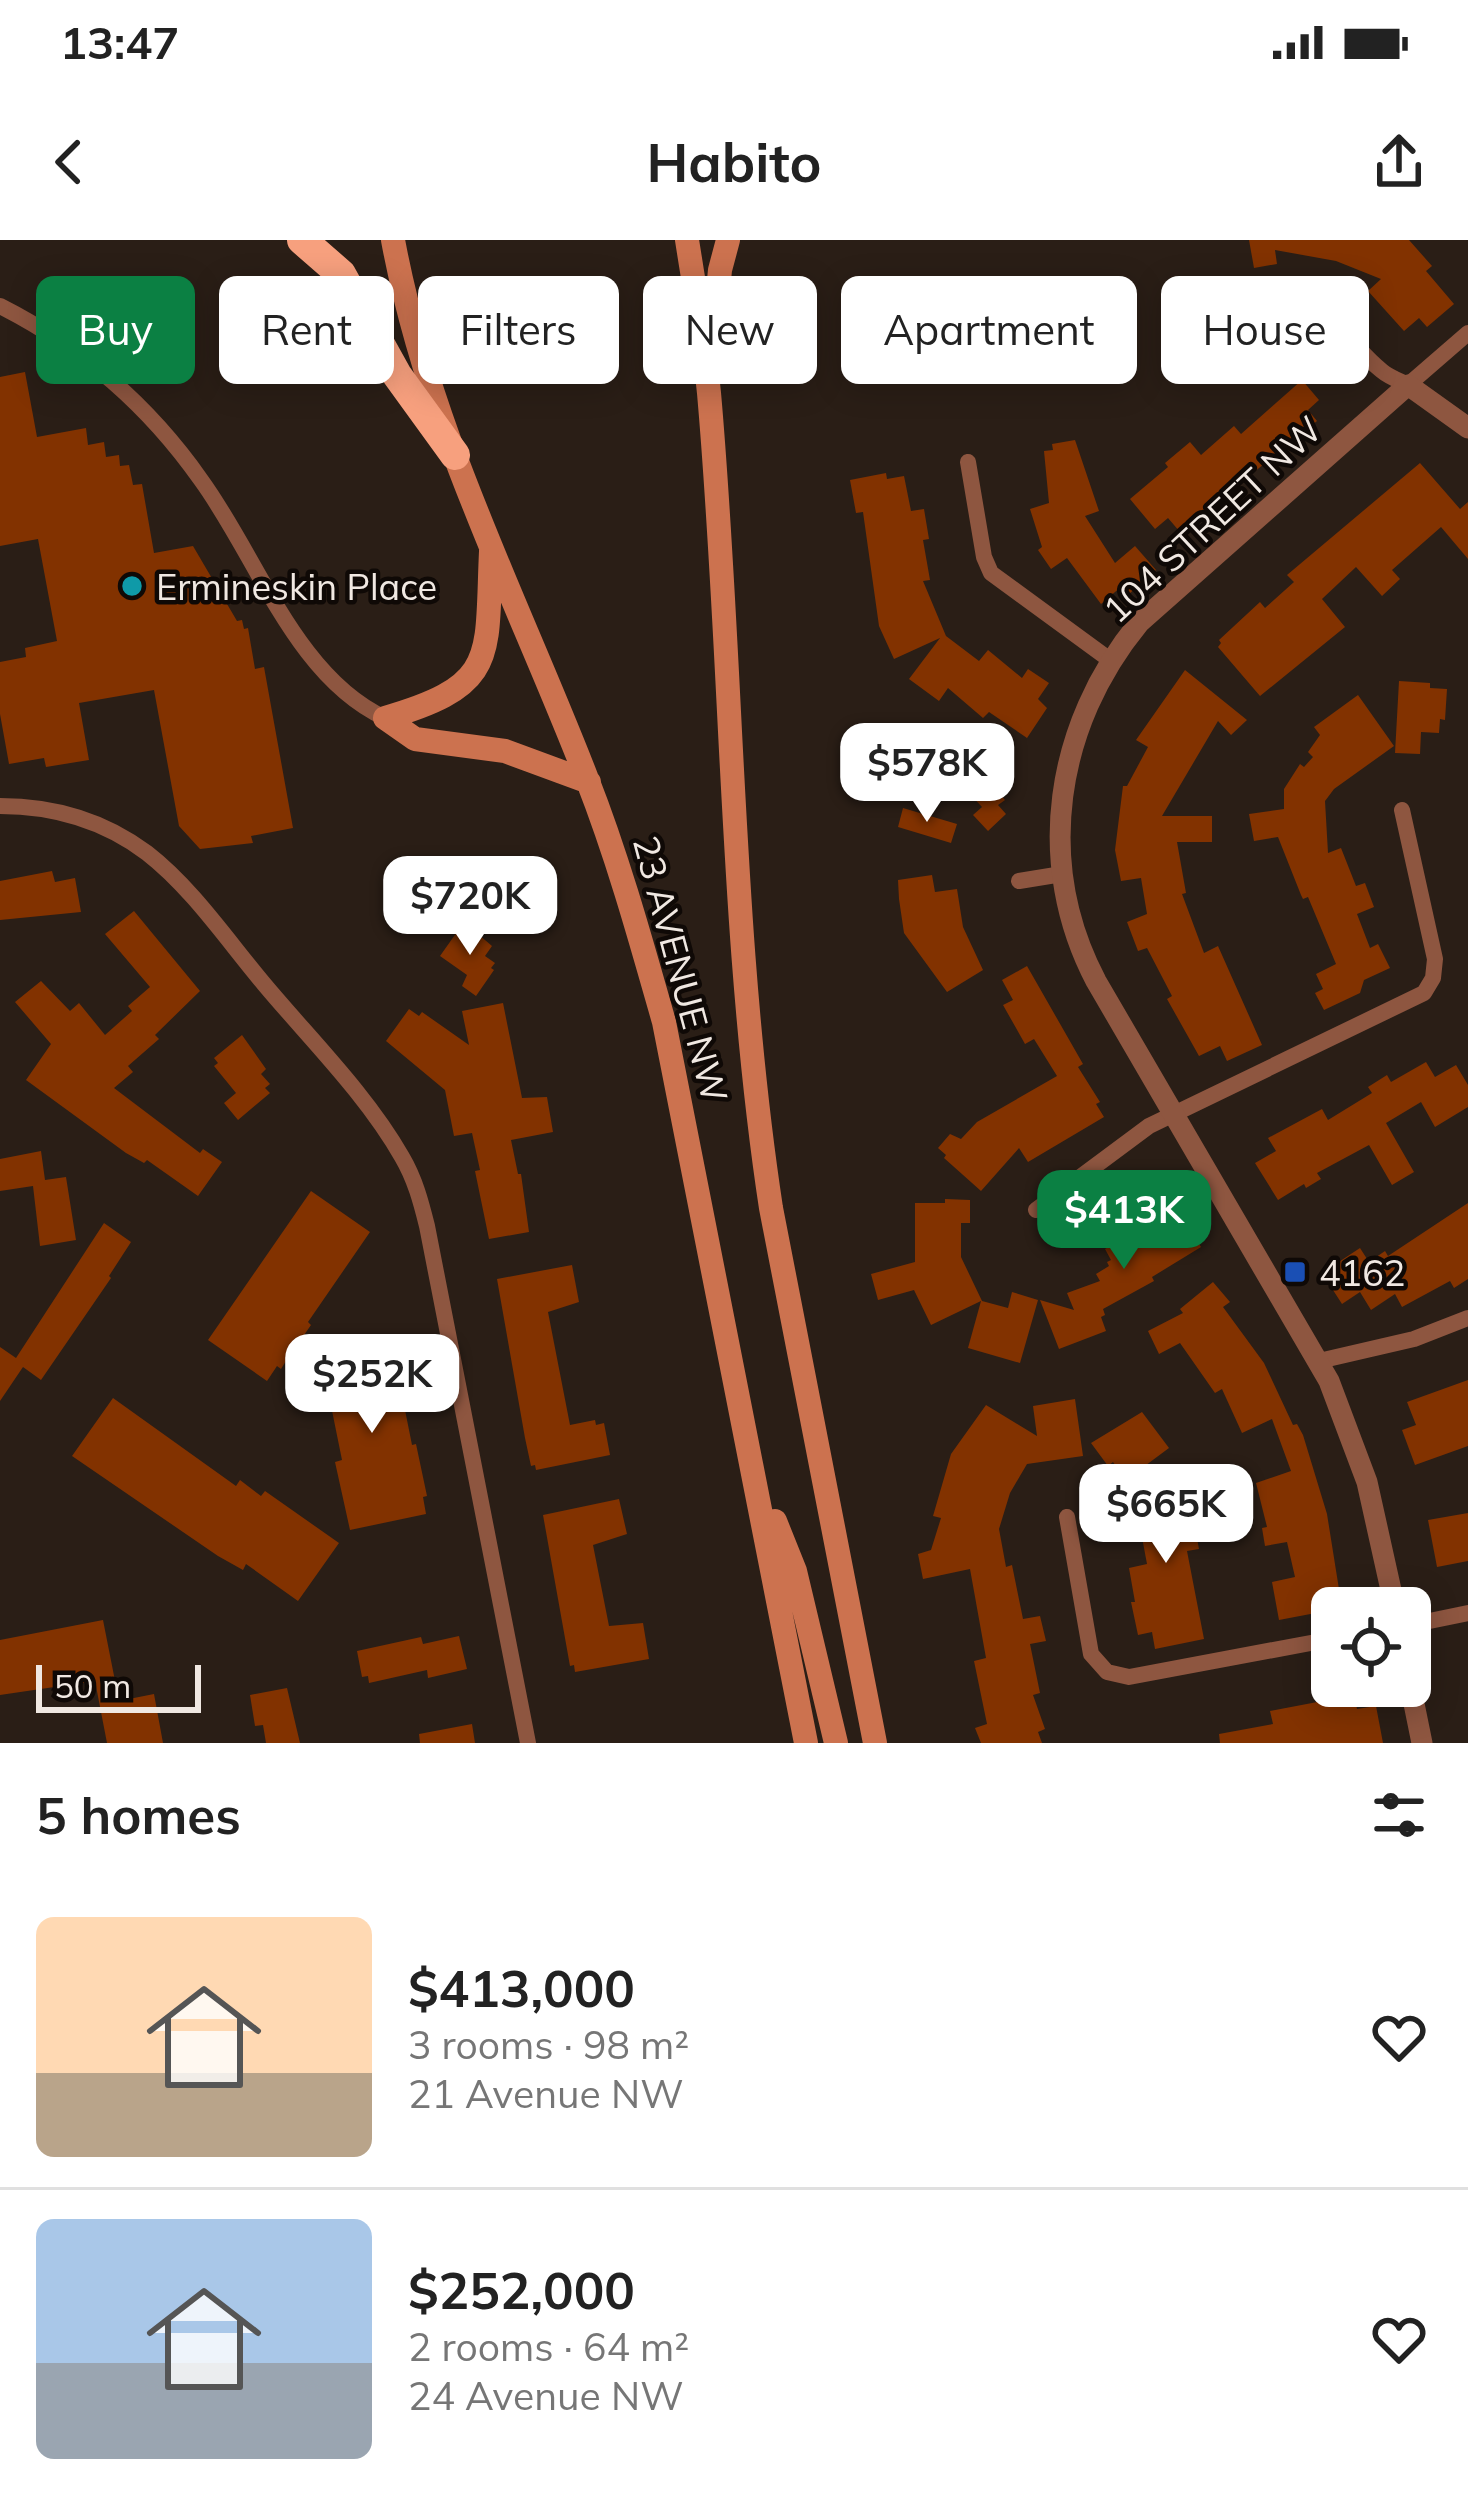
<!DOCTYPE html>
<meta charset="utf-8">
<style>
:root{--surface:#fff;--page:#f2f2f2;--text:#222;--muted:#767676;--line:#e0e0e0;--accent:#0b8043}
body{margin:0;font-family:Mulish,sans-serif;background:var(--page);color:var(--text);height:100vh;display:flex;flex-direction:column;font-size:45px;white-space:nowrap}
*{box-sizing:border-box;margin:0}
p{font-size:39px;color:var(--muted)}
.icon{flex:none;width:66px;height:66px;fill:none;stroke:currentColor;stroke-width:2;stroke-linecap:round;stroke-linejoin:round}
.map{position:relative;height:1503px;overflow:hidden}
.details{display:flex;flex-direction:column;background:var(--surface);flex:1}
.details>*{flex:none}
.top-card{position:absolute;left:36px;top:36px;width:1398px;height:108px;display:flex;gap:24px}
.fabs{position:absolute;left:1311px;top:1347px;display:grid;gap:24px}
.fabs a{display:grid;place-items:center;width:120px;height:120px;border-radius:18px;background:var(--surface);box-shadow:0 6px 30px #0003;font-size:60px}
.scale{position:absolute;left:36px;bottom:30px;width:165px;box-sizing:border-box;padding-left:12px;border:6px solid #f0e8e2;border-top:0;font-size:33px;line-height:42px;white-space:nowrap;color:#f0e8e2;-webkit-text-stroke:9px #0f0906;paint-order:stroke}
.price{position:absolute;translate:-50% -102px;padding:0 27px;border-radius:24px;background:#fff;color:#222;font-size:39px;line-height:78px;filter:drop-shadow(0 3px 6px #0008)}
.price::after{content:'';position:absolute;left:50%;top:72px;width:36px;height:27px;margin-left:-18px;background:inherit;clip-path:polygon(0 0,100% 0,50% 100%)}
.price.selected{background:var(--accent);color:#fff}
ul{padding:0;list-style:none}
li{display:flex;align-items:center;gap:36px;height:300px;padding:0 36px}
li+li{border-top:3px solid var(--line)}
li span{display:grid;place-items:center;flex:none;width:336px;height:240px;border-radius:18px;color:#555}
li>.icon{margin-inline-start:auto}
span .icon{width:144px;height:144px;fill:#fffc;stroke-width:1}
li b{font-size:51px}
h2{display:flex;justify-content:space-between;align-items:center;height:144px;padding:0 36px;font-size:51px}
.tag{padding:0 42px;border-radius:18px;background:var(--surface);box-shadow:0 6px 30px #0003;font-size:42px;line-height:108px}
.tag.selected{background:var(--accent);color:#fff}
.status{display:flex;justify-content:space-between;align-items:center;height:84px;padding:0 60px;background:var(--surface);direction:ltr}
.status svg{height:33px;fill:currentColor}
header{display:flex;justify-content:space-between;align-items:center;height:156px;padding:0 36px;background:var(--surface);font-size:54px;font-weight:700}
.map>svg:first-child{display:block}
.building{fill:#823200}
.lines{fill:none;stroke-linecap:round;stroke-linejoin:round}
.minor{stroke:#8e5640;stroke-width:16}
.tertiary{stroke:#8e5640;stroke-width:21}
.secondary{stroke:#cc724f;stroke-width:24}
.trunk{stroke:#f7a07e;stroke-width:30}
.culture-dot{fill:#0f9aa8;stroke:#0f0906;stroke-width:4.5}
.transit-dot{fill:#1a4fb4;stroke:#0f0906;stroke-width:4.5}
.labels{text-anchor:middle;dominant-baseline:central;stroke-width:9;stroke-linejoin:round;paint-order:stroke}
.street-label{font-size:36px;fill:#f0e8e2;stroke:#0f0906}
.poi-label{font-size:36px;fill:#f0e8e2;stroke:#0f0906;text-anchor:start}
</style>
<div class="status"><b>13:47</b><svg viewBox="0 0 49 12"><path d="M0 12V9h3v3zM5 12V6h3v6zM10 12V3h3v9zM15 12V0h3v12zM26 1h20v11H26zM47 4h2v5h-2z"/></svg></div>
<header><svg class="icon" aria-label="back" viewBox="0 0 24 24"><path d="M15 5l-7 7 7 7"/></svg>Habito<svg class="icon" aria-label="share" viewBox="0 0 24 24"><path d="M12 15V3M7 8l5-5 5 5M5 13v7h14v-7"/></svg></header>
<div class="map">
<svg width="1468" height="1503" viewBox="0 0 1468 1503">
<rect width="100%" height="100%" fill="#2a1e16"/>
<path class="building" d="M 1249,0 L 1409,0 L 1432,26 L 1426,31 L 1454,64 L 1427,87 L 1419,78 L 1404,91 L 1368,51 L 1381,39 L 1336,21 L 1275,10 L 1277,24 L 1254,28 Z
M 25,132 L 37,197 L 86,188 L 88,205 L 104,202 L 106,217 L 119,215 L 120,226 L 129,225 L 133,245 L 142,244 L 154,313 L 193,306 L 237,381 L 242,380 L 244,389 L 248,388 L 255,429 L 264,427 L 293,588 L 251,596 L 253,603 L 200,609 L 179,586 L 154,450 L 79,463 L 89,520 L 46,527 L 44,518 L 9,524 L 0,474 L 0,422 L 26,417 L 25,408 L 57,401 L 38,299 L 0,306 L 0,137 Z
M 1302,140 L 1319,160 L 1308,170 L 1317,181 L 1180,292 L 1168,278 L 1155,289 L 1130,259 L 1168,227 L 1165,223 L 1190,202 L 1201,215 L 1234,186 L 1241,194 Z
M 1075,200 L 1099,271 L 1085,276 L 1115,323 L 1135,306 L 1156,330 L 1129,354 L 1122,346 L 1101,364 L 1067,318 L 1051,329 L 1038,310 L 1042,307 L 1030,269 L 1049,263 L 1044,211 L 1053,210 L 1052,204 Z
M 1420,223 L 1460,269 L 1468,262 L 1468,319 L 1441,287 L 1392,330 L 1400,339 L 1382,356 L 1356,327 L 1322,359 L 1345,387 L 1260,456 L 1218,407 L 1221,403 L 1219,400 L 1260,362 L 1265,368 L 1294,342 L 1287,335 Z
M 886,233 L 887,239 L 904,236 L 911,271 L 924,269 L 929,299 L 923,300 L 930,340 L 923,341 L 946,396 L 979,421 L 988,410 L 1022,438 L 1028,429 L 1049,443 L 1038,459 L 1047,468 L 1027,498 L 989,472 L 983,478 L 948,448 L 939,461 L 909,439 L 940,398 L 894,419 L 879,386 L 863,272 L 856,273 L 850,240 Z
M 1185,430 L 1247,480 L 1231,495 L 1218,481 L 1162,576 L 1212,576 L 1212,602 L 1177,602 L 1186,653 L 1182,654 L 1204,713 L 1218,706 L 1262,805 L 1227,821 L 1220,806 L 1199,816 L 1167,759 L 1172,756 L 1147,708 L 1138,711 L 1127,682 L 1147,674 L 1141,638 L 1121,641 L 1115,610 L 1123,546 L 1127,546 L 1148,507 L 1136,500 Z
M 1399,441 L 1430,443 L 1430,448 L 1447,449 L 1445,480 L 1440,479 L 1439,493 L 1421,492 L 1420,514 L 1395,513 Z
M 1358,455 L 1394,506 L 1334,549 L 1325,561 L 1328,613 L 1341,608 L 1356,646 L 1365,643 L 1374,667 L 1357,674 L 1370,708 L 1378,704 L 1390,728 L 1364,740 L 1360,753 L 1324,770 L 1315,753 L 1323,749 L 1316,734 L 1336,724 L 1308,657 L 1303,659 L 1301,655 L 1278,597 L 1254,601 L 1249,574 L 1284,569 L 1284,549 L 1300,524 L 1304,527 L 1313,517 L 1308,512 L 1320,495 L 1314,487 Z
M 986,517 L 1010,543 L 999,553 L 1005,560 L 998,565 L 1006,574 L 988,591 L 973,575 L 982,567 L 959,542 Z
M 903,568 L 957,584 L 951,603 L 898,587 Z
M 52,631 L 55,642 L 75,638 L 81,672 L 0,680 L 0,641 Z
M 932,635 L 935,652 L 957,649 L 963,687 L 983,730 L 947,752 L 904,693 L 899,659 L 898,640 Z
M 134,671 L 200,751 L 155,795 L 159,799 L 128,826 L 133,832 L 114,848 L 200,913 L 203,909 L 222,922 L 198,956 L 147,920 L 144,923 L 126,913 L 26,840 L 51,804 L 15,762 L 41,741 L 70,771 L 79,763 L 105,795 L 132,771 L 128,766 L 150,747 L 105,694 Z
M 464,682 L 492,706 L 485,716 L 495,723 L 491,728 L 494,730 L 476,756 L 462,746 L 467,735 L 440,716 Z
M 1027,726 L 1083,824 L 1078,827 L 1100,862 L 1096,864 L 1104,877 L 1028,922 L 1019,908 L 981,951 L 944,918 L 946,915 L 938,908 L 950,894 L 961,899 L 977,882 L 1057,836 L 1034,799 L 1025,804 L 1003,765 L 1013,760 L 1002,740 Z
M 503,763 L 522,858 L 547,857 L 553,892 L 511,900 L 518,934 L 521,934 L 529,992 L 489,999 L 475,931 L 480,930 L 472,893 L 454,896 L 445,850 L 386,801 L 409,769 L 419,776 L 422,772 L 469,805 L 462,771 Z
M 242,795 L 266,829 L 261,834 L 270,844 L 265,848 L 270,853 L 238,880 L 224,863 L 236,853 L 214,826 L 218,823 L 214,818 Z
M 1426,822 L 1435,837 L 1456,825 L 1468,845 L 1468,867 L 1435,887 L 1421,862 L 1386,883 L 1414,932 L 1392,945 L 1369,905 L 1317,933 L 1321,939 L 1306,948 L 1304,944 L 1278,960 L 1255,923 L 1276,911 L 1268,898 L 1322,869 L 1328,880 L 1372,853 L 1368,847 L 1387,835 L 1391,842 Z
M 41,911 L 45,940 L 66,937 L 76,1000 L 40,1006 L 33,946 L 0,951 L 0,919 Z
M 311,951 L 370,992 L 308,1082 L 311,1085 L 286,1121 L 281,1129 L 277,1126 L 267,1141 L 208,1100 Z
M 945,959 L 970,960 L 970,983 L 961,983 L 961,1017 L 982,1061 L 1008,1068 L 1012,1052 L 1038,1060 L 1020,1123 L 968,1108 L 981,1061 L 931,1085 L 914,1050 L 878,1060 L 871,1034 L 915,1022 L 915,963 L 945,963 Z
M 1154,959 L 1164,975 L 1177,967 L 1201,1007 L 1152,1037 L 1154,1041 L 1103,1069 L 1105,1075 L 1101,1077 L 1106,1091 L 1059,1109 L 1040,1060 L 1074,1070 L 1067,1053 L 1100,1041 L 1096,1034 L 1109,1026 L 1107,1022 L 1111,1020 L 1105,1009 L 1136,991 L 1126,976 Z
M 1468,963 L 1468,1039 L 1454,1048 L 1450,1041 L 1402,1067 L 1395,1054 L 1371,1070 L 1360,1052 L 1342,1064 L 1322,1033 L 1360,1008 L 1369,1022 L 1385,1011 L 1388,1016 Z
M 104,983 L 131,1002 L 109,1036 L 111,1038 L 41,1140 L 23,1127 L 0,1161 L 0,1107 L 16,1118 Z
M 572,1025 L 579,1062 L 548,1072 L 570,1185 L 595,1180 L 596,1185 L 604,1183 L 610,1215 L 536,1230 L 535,1225 L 531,1226 L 525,1198 L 497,1039 Z
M 1213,1042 L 1230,1062 L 1223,1067 L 1264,1123 L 1293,1185 L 1297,1184 L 1303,1195 L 1327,1274 L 1342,1368 L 1279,1380 L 1272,1342 L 1295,1337 L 1287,1302 L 1265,1306 L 1262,1288 L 1267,1287 L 1256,1243 L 1291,1231 L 1272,1179 L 1242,1193 L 1222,1149 L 1215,1153 L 1180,1103 L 1159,1114 L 1148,1091 L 1183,1073 L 1180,1069 Z
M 391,1100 L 412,1205 L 416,1204 L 427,1256 L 423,1257 L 426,1274 L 350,1290 L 335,1222 L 342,1220 L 326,1141 L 319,1143 L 314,1115 Z
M 1468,1140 L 1468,1206 L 1415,1225 L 1402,1190 L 1416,1185 L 1407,1162 Z
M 113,1158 L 236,1246 L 240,1240 L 261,1256 L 265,1251 L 339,1303 L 298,1361 L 246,1324 L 243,1330 L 218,1316 L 72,1216 Z
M 1075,1159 L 1083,1216 L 1027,1224 L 1010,1253 L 999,1289 L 1006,1327 L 1012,1325 L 1023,1379 L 1040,1376 L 1046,1401 L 1030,1404 L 1040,1453 L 1033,1455 L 1045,1489 L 1038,1492 L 1042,1503 L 981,1503 L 975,1488 L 987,1484 L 974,1421 L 986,1418 L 970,1329 L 923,1339 L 918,1314 L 931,1310 L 941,1278 L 933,1276 L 951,1214 L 986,1165 L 1037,1196 L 1033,1166 Z
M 1142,1172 L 1169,1208 L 1126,1240 L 1113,1222 L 1108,1226 L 1091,1203 Z
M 1186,1239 L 1199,1309 L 1187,1311 L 1204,1399 L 1155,1409 L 1152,1392 L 1138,1395 L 1131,1362 L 1135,1362 L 1129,1328 L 1147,1324 L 1133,1249 Z
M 619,1259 L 627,1294 L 593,1305 L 609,1386 L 643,1383 L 649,1419 L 575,1432 L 574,1425 L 570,1426 L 543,1275 Z
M 1468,1273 L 1468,1321 L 1437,1327 L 1428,1280 Z
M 103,1380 L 119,1461 L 154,1454 L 163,1503 L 107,1503 L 95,1441 L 0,1455 L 0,1400 Z
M 459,1396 L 467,1429 L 428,1438 L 427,1430 L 369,1443 L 368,1436 L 362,1437 L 357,1411 L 421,1397 L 423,1404 Z
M 287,1448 L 300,1503 L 266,1503 L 263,1485 L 255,1486 L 250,1455 Z
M 1354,1455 L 1357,1469 L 1376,1466 L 1383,1503 L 1220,1503 L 1219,1494 L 1273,1484 L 1270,1471 Z
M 472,1484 L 475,1503 L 420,1503 L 419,1494 Z"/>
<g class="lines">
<path class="minor" d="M 0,66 C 81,107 149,166 201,240 C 258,318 295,436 385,478
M 1296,75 C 1347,79 1348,104 1382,131 C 1389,137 1400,141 1408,145 L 1468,93
M 968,222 L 984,317 L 991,333 L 1110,420
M 0,566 C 54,566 103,580 147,613 C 192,648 227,700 264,744 C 310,799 366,854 402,917 C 415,939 421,962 427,986 L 528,1503
M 1019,641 L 1062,634
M 1036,970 L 1149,886 L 1424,753 L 1433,738 L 1435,719 L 1402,570
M 1319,1121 L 1414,1099 L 1468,1078
M 1067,1277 L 1091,1414 L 1107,1432 L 1129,1437 L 1332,1399
M 1410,1385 L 1468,1373"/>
<path class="tertiary" d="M 1395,1368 L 1367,1242 L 1329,1141 L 1096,741 C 1034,623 1055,485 1139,383 L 1408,145 L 1468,188
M 1410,1444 L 1422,1503"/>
<path class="secondary" d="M 393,0 C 428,189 518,361 587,539 C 618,618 641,701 664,782 L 806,1503
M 687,0 C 695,51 704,102 709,153 C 733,425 730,698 771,968 L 875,1503
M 712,112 L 720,30 L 728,0
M 385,478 C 499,445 486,418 491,311
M 385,478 L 415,499 L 505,511 L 589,542
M 775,1281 L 795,1331 L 836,1503"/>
<path class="trunk" d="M 302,0 L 341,34 L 397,135 L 455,215"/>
</g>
<circle class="culture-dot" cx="132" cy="346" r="12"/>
<rect class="transit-dot" x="1283" y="1020" width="24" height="24" rx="6"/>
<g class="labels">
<g class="street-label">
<text transform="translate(1212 279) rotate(-43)">104 STREET NW</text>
<text transform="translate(681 729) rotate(75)">23 AVENUE NW</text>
</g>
<g class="poi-label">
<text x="156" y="346">Ermineskin Place</text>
<text x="1319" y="1032">4162</text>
</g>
</g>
</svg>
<div class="fabs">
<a><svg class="icon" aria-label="locate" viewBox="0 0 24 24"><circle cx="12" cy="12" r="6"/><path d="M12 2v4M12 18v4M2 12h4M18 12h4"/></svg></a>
</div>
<div class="scale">50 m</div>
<b class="price" style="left:927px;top:585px">$578K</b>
<b class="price" style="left:470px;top:718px">$720K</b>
<b class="price selected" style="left:1124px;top:1032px">$413K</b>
<b class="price" style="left:372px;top:1196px">$252K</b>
<b class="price" style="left:1166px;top:1326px">$665K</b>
<div class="top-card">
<a class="tag selected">Buy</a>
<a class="tag">Rent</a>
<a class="tag">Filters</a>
<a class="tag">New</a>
<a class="tag">Apartment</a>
<a class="tag">House</a>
</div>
</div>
<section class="details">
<h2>5 homes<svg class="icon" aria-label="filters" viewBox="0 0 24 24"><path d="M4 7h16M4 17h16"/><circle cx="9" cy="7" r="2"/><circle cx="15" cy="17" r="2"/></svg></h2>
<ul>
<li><span style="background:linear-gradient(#ffd9b3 65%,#b9a48a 0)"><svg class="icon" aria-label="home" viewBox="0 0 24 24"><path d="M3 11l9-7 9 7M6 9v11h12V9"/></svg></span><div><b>$413,000</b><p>3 rooms · 98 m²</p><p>21 Avenue NW</p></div><svg class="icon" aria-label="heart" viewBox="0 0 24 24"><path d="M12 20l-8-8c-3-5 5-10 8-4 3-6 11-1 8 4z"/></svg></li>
<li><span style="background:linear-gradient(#a9c7e8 60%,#9aa5b1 0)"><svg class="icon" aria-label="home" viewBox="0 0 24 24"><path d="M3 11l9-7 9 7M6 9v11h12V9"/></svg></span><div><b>$252,000</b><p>2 rooms · 64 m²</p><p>24 Avenue NW</p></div><svg class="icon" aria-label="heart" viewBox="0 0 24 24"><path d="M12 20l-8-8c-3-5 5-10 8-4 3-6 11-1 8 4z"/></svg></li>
</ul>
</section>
